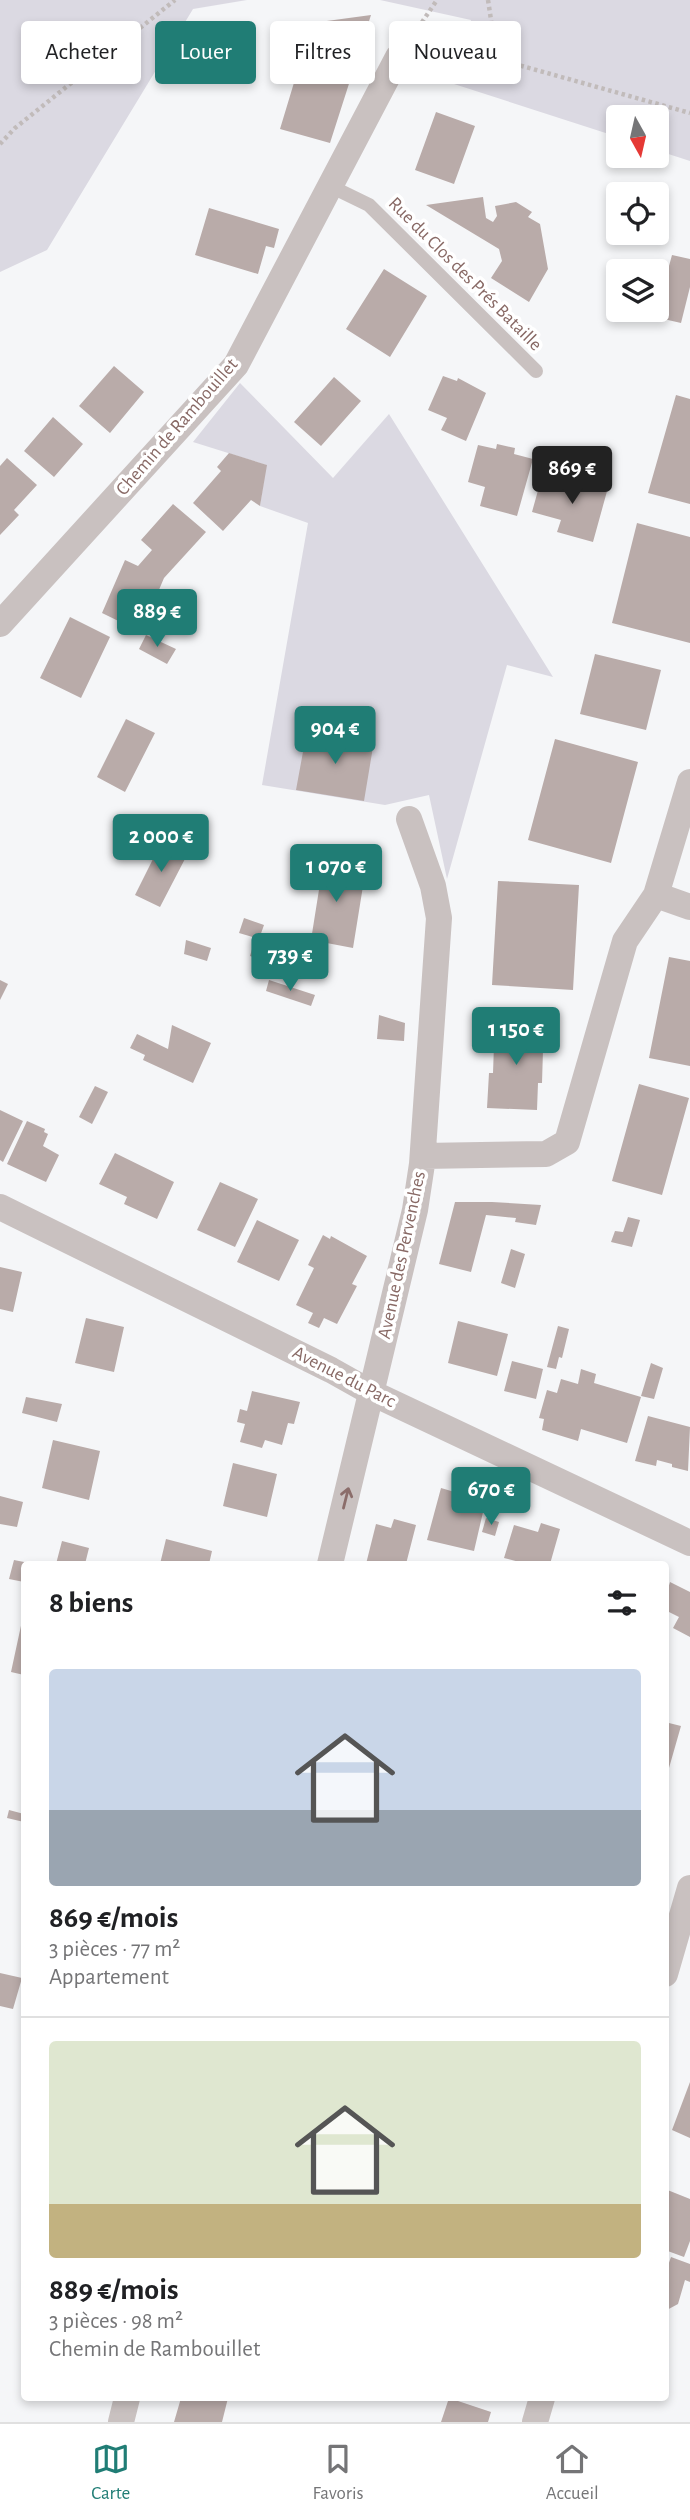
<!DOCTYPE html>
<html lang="fr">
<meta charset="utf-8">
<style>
:root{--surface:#fff;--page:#f2f2f2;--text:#202124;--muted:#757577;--line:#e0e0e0;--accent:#207d75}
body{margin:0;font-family:"Alegreya Sans",sans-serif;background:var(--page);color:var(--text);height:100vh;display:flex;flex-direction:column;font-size:26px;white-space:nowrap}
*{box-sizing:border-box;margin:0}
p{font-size:23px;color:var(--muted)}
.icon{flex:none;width:38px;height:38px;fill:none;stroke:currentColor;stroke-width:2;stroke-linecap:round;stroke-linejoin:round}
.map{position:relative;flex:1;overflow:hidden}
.side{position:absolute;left:21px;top:1561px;width:648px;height:840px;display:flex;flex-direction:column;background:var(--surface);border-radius:7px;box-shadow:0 4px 10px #0003}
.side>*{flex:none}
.top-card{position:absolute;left:21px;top:21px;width:649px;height:63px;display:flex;gap:14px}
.needle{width:46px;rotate:172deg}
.buttons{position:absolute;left:606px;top:105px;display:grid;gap:14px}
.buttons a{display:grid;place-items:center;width:63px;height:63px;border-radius:7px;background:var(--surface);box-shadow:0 4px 10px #0003;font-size:35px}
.price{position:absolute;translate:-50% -60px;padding:0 16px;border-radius:7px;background:var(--accent);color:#fff;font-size:23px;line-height:46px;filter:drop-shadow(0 2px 4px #0008)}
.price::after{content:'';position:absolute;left:50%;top:42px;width:21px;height:16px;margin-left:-10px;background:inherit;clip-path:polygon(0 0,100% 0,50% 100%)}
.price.selected{background:#222;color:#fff}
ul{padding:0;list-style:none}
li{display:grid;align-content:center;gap:14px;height:371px;padding:0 28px}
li+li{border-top:2px solid var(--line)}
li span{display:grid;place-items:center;height:217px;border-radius:7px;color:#555}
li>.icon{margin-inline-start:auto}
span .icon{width:126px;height:126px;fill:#fffc;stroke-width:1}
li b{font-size:30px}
h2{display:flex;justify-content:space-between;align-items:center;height:84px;padding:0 28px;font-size:30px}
.pill{padding:0 24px;border-radius:7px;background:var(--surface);box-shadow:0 4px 10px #0003;font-size:24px;line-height:63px}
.pill.selected{background:var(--accent);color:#fff}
.menu{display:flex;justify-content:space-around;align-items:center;height:98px;border-top:2px solid var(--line);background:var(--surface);font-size:19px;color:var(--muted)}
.menu a{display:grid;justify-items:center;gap:4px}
.menu .selected{color:var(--accent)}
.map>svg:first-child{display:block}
.green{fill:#dbd9e2}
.building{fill:#b9aba9}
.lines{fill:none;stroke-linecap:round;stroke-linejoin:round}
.path{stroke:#c1bbba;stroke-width:4.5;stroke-dasharray:3.5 3.5;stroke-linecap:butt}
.service{stroke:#c9c1c0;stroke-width:14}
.minor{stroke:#c9c1c0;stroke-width:26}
.oneway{stroke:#8b6d6a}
.labels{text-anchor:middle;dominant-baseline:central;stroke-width:7;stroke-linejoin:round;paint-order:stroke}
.street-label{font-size:19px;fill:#886965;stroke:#fff}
</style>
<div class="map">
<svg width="690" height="2422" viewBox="0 0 690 2422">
<rect width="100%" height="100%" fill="#f5f6f8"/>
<path class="green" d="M 0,0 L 247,0 L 193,9 L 47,250 L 0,272 Z
M 380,0 L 690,0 L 690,161 L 656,150 L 656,117 L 618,117 L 618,137 L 454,84 L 471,20 Z
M 240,383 L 333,478 L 389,414 L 553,677 L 507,665 L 447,879 L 429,795 L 385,805 L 262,785 L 308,523 L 260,506 L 266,465 L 193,442 Z"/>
<path class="building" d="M 371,15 L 330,143 L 280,129 L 312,23 Z
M 436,112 L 475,126 L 454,184 L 415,170 Z
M 483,197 L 486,218 L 493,222 L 497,216 L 495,206 L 516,202 L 532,212 L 528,217 L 540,224 L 548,269 L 529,302 L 491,278 L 502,261 L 499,249 L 426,205 Z
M 209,208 L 279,229 L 274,248 L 266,246 L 258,274 L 195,255 Z
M 672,255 L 690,259 L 690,287 L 681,323 L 655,317 Z
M 384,269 L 427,296 L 390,357 L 346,329 Z
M 114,366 L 144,392 L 110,433 L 79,406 Z
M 443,376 L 457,381 L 458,378 L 486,393 L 466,441 L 441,430 L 447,418 L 428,410 Z
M 334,377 L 361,401 L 321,446 L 294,422 Z
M 676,395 L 690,399 L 690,504 L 648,493 Z
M 53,417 L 83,444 L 54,477 L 24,451 Z
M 497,444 L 515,448 L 514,454 L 533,459 L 517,516 L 480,506 L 485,487 L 468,482 L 478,445 L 496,449 Z
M 229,453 L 267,465 L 260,506 L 251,500 L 223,531 L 193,503 L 221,471 L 217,467 Z
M 7,458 L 37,485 L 14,510 L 19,515 L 0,535 L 0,466 Z
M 542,476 L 586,487 L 589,479 L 609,484 L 593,542 L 557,532 L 561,520 L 532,512 Z
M 173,504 L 206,532 L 164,578 L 141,632 L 102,613 L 125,560 L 138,566 L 152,550 L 141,540 Z
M 637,523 L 690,537 L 690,643 L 612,623 Z
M 70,617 L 110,637 L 81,698 L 40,678 Z
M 146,635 L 176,649 L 167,664 L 139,649 Z
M 595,654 L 661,670 L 646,730 L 580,714 Z
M 126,719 L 155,733 L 125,792 L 97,777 Z
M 307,730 L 374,741 L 364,801 L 296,790 Z
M 555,739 L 638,762 L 611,863 L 528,840 Z
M 162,841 L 187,855 L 160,907 L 135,895 Z
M 325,852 L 348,856 L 344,883 L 363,886 L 353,948 L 311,940 Z
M 498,881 L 579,885 L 573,990 L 492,985 Z
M 244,918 L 264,925 L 259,939 L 239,933 Z
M 186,940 L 211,948 L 207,961 L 184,954 Z
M 254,942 L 290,954 L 286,968 L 250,956 Z
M 669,957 L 690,961 L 690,1066 L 649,1058 Z
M 0,980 L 8,984 L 0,1000 Z
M 269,980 L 315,995 L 311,1006 L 266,991 Z
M 379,1015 L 405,1023 L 404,1041 L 377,1039 Z
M 500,1019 L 540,1021 L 538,1050 L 543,1050 L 542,1083 L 538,1083 L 537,1110 L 487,1108 L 489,1073 L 493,1073 L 494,1045 L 499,1045 Z
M 172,1025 L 211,1043 L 193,1083 L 143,1060 L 145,1055 L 130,1048 L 137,1034 L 168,1049 Z
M 639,1084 L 689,1098 L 662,1195 L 612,1181 Z
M 95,1086 L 108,1092 L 92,1124 L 79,1117 Z
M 0,1110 L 23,1121 L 3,1162 L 0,1160 Z
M 27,1121 L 45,1129 L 44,1132 L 48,1134 L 43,1146 L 59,1155 L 46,1182 L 7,1164 Z
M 115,1153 L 174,1182 L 157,1219 L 124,1204 L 127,1197 L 99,1184 Z
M 220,1182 L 258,1199 L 235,1247 L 197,1230 Z
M 455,1202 L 492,1202 L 541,1205 L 536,1225 L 515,1222 L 516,1218 L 486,1215 L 471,1272 L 439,1264 Z
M 628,1217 L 640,1220 L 632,1247 L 611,1242 L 615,1231 L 623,1232 Z
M 257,1220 L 299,1240 L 279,1281 L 237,1262 Z
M 323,1235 L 330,1239 L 331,1236 L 367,1256 L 352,1284 L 357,1286 L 337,1324 L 324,1318 L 319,1328 L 308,1323 L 313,1313 L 296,1305 L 314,1268 L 308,1265 Z
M 511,1249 L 525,1254 L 515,1288 L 501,1283 Z
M 0,1267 L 22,1272 L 13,1312 L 0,1309 Z
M 86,1318 L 124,1327 L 114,1372 L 75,1363 Z
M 458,1321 L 508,1334 L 497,1376 L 448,1363 Z
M 558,1326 L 569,1329 L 562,1358 L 559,1357 L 556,1369 L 547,1367 Z
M 512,1361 L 543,1369 L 536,1399 L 504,1391 Z
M 651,1363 L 663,1368 L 654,1399 L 641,1396 Z
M 581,1369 L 596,1374 L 594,1383 L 641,1397 L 627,1443 L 581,1429 L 578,1441 L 542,1430 L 544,1419 L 539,1418 L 547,1390 L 557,1393 L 561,1379 L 578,1384 Z
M 252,1391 L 300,1402 L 294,1424 L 288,1423 L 282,1445 L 265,1440 L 262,1448 L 240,1442 L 245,1424 L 237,1422 L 240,1409 L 247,1411 Z
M 26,1397 L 62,1404 L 57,1422 L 22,1413 Z
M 648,1416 L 690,1427 L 688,1471 L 672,1467 L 672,1464 L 657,1460 L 656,1466 L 635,1461 Z
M 53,1440 L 100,1451 L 89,1500 L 42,1488 Z
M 233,1463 L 277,1474 L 267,1517 L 223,1506 Z
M 441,1488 L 468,1496 L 470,1491 L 487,1495 L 474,1551 L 427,1540 Z
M 0,1496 L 23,1502 L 17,1527 L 0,1524 Z
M 486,1518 L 499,1522 L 495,1536 L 482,1532 Z
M 394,1519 L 416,1525 L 406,1564 L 366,1564 L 376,1524 L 391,1528 Z
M 541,1523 L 560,1529 L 550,1564 L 527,1564 L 504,1558 L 514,1525 L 538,1532 Z
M 166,1539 L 212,1551 L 209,1564 L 160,1564 Z
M 62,1541 L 89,1548 L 85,1564 L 56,1564 Z
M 14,1560 L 24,1562 L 24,1582 L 9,1579 Z
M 670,1582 L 690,1592 L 690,1637 L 673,1628 L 679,1617 L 665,1610 L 665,1599 Z
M 22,1621 L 24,1621 L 24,1675 L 11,1672 Z
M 665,1722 L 681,1726 L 669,1768 L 665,1767 Z
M 9,1810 L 24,1814 L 24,1822 L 7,1818 Z
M 0,1973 L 22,1978 L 13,2009 L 0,2006 Z
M 690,2082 L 690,2138 L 672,2130 Z
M 665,2189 L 690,2199 L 690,2241 L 684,2257 L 665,2250 Z
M 671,2257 L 690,2264 L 690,2282 L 685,2280 L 678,2304 L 665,2311 L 665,2274 Z
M 181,2398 L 228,2398 L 222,2422 L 174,2422 Z
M 449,2398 L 491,2412 L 488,2422 L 441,2422 Z"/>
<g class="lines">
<path class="path" d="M 488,0 L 497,59 L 690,113
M 414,34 L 437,0
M 427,58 L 497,59
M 0,144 L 15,128 L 175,0"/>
<path class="service" d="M 330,186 L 369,205 L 536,371"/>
<path class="minor" d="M 0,624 L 236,365 L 398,57
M 656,895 L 690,907
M 423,1156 L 546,1154 L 567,1142 L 625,941 L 656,895 L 690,782
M 0,1207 L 331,1370 L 372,1393 L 690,1543
M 330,1564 L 415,1210 L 422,1164 L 439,918 L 433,886 L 409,819
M 665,1974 L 690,1888
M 121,2422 L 127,2398
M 535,2422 L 542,2398"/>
</g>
<defs><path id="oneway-shaft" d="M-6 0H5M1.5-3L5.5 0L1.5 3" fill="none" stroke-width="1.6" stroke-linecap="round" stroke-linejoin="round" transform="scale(1.75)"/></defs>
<use class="oneway" href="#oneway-shaft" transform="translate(346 1498) rotate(-76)"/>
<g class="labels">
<g class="street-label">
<text transform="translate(465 274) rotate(45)">Rue du Clos des Prés Bataille</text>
<text transform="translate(177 427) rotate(-49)">Chemin de Rambouillet</text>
<text transform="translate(402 1255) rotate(-78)">Avenue des Pervenches</text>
<text transform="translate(344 1377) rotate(27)">Avenue du Parc</text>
</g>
</g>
</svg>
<div class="buttons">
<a><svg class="needle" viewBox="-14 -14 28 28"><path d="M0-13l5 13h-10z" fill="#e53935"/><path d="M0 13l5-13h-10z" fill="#757577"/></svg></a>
<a><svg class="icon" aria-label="locate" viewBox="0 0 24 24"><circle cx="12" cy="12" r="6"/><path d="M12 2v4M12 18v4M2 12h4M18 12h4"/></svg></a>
<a><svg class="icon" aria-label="layers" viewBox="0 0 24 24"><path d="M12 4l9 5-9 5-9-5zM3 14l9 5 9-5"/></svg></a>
</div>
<b class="price selected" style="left:572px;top:506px">869 €</b>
<b class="price" style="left:157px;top:649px">889 €</b>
<b class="price" style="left:335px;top:766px">904 €</b>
<b class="price" style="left:161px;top:874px">2 000 €</b>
<b class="price" style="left:336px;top:904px">1 070 €</b>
<b class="price" style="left:290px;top:993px">739 €</b>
<b class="price" style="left:516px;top:1067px">1 150 €</b>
<b class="price" style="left:491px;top:1527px">670 €</b>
<div class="top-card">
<a class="pill">Acheter</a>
<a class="pill selected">Louer</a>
<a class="pill">Filtres</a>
<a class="pill">Nouveau</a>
</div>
<section class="side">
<h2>8 biens<svg class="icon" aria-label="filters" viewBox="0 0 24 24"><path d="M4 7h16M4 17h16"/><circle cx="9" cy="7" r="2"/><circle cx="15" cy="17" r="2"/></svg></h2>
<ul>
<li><span style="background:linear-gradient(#c9d6e8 65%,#9aa5b1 0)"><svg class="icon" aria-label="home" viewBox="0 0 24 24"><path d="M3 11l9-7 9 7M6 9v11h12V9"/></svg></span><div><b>869 €/mois</b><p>3 pièces · 77 m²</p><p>Appartement</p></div></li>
<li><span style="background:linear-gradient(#dfe7d0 75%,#c2b280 0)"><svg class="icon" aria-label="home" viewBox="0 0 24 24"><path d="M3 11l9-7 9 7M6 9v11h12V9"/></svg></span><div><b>889 €/mois</b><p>3 pièces · 98 m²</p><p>Chemin de Rambouillet</p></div></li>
</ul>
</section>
</div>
<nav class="menu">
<a class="selected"><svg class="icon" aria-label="map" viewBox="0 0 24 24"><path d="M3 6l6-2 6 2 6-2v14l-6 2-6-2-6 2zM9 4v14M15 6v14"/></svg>Carte</a>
<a><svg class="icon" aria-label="saved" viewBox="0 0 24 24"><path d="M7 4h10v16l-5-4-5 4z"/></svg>Favoris</a>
<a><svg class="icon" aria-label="home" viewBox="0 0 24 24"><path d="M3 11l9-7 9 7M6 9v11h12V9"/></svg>Accueil</a>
</nav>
